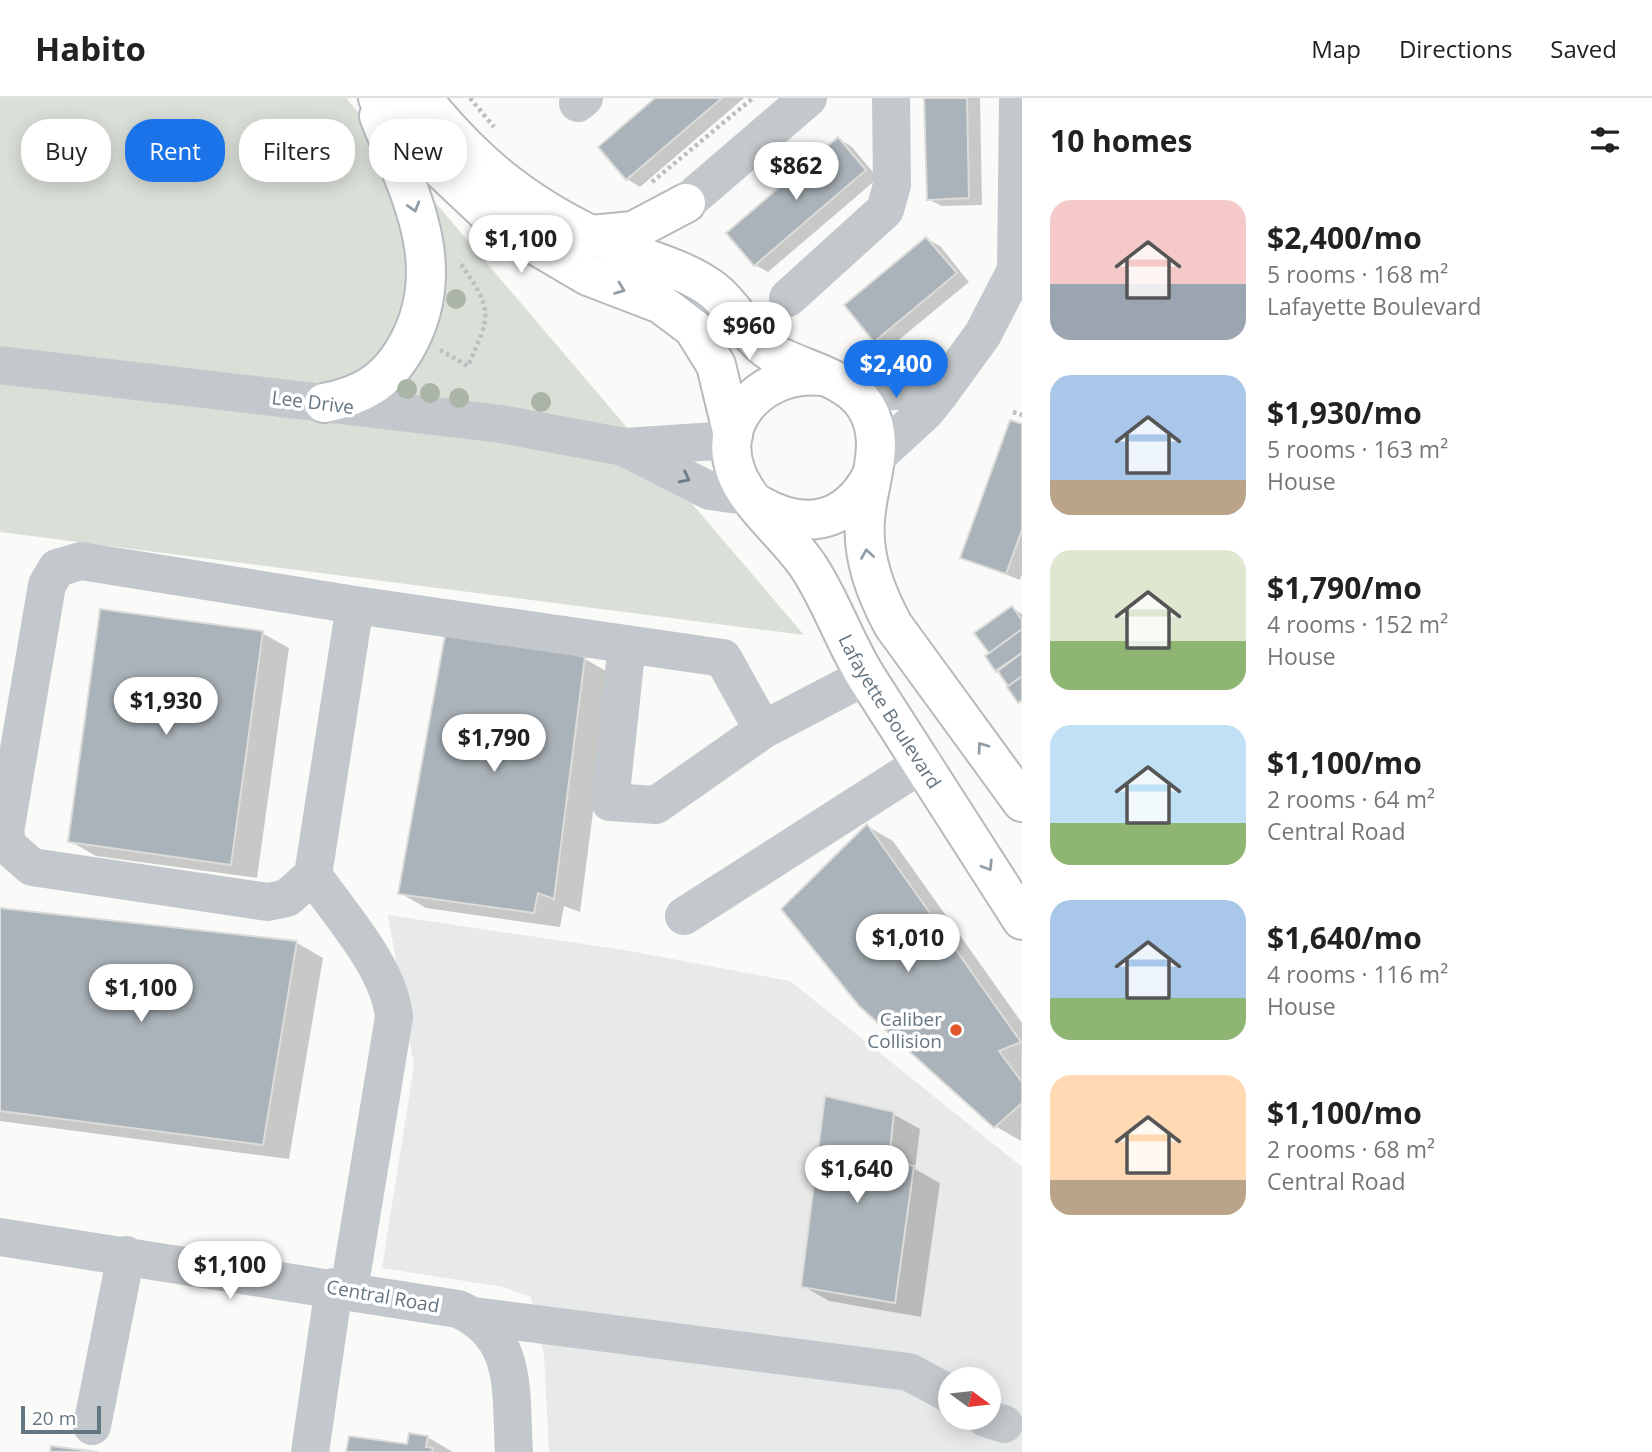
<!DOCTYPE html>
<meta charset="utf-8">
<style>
:root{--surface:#fff;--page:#f2f2f2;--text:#222;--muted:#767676;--line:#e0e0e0;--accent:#1a73e8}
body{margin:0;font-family:"Open Sans",sans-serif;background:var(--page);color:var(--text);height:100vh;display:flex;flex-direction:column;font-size:26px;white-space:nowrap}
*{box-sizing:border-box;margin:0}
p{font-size:23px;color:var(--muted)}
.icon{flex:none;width:38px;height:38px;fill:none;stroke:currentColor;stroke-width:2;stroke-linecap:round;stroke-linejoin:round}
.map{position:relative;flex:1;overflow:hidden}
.details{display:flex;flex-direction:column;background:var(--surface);width:630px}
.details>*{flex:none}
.guide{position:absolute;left:21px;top:21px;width:665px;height:63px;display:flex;gap:14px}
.needle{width:46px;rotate:105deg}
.buttons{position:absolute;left:938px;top:1269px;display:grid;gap:14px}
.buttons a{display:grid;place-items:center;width:63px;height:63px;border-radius:50%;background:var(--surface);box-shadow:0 4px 18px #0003;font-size:35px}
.scale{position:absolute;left:21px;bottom:18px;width:80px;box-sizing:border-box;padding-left:7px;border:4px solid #657683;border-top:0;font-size:19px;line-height:24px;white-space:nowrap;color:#657683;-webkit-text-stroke:5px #fff;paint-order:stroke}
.price{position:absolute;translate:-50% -60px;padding:0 16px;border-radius:24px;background:#fff;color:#222;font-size:23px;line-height:46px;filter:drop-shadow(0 2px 4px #0008)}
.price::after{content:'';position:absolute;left:50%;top:42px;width:21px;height:16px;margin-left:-10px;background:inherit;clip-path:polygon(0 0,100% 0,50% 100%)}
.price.on{background:var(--accent);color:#fff}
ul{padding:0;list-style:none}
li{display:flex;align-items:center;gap:21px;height:175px;padding:0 28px}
li span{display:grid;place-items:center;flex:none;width:196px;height:140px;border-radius:21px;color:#555}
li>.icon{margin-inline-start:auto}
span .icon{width:84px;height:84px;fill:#fffc;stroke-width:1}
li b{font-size:30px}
h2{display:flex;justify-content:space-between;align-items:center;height:84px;padding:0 28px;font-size:30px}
.pill{padding:0 24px;border-radius:28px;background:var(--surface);box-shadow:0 4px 18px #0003;font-size:24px;line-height:63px}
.pill.on{background:var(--accent);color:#fff}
header{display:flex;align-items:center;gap:42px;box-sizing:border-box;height:98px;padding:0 35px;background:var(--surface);border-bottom:2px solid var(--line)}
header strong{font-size:33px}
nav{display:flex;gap:38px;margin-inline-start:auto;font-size:24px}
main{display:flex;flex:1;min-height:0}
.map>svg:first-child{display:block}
.built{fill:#e8e9e9;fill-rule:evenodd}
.green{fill:#dadfd7}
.shadow{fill:#0003}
.building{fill:#aab3b9;stroke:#dcdcda;stroke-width:2}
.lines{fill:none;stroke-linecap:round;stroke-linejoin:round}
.major-casing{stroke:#b5babe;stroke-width:42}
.path{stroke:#bbbfc2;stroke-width:4.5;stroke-dasharray:3.5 3.5;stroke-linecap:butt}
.minor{stroke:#c3c8cc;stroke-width:38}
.major{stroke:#fff;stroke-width:38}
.tree{fill:#aab4a7}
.oneway{stroke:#939fa8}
.oneway2{stroke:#6a7a87}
.poi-dot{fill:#e4572e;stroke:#fff;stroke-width:2.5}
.labels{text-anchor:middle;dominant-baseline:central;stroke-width:7;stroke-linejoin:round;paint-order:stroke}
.street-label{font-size:19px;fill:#657683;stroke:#fff}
.poi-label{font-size:19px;fill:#657683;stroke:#fff;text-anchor:end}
</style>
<header>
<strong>Habito</strong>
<nav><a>Map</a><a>Directions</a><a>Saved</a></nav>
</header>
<main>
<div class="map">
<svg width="1022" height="1354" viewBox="0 0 1022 1354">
<rect width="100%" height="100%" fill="#fafaf8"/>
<path class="built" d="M 388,817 L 630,853 L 790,883 L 1022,1069 L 1022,1354 L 549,1354 L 544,1258 L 531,1199 L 503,1189 L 382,1170 L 414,968 ZM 950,1281 L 989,1281 L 989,1320 L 950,1320 Z"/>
<path class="green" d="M 0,0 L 346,0 L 804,537 L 0,434 Z"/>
<path class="shadow" d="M 658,0 L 744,0 L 640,89 L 627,81 L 600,49 Z
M 926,0 L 980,0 L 982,107 L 942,108 L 928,101 Z
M 838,41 L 851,48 L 878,80 L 768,174 L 755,167 Z
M 927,141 L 940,148 L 969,184 L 889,250 L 876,243 Z
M 1022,328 L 1022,476 L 1020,482 L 962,459 Z
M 1012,510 L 1022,516 L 1022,605 L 987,558 L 991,556 L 977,535 Z
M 262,535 L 289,550 L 257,780 L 96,758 L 70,743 Z
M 585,561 L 611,576 L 580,814 L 564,808 L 560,829 L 426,810 L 400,795 Z
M 867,728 L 893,743 L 1022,925 L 1021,1043 L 995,1028 Z
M 0,812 L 297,845 L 323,860 L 289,1061 L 0,1023 Z
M 893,1016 L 920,1031 L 915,1071 L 940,1085 L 921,1219 L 829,1203 L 803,1188 Z
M 427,1339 L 453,1354 L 348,1354 L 408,1348 Z"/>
<path class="building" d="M 655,0 L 722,0 L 626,82 L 598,49 Z
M 924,0 L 967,0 L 969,100 L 927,102 Z
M 838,39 L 866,72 L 754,168 L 726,135 Z
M 926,139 L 957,175 L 874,244 L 844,207 Z
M 1010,322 L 1022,326 L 1022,432 L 1006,476 L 960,460 Z
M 1012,508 L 1022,522 L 1022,531 L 989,555 L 974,535 Z
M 100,511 L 263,533 L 231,767 L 68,744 Z
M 447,526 L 585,559 L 554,801 L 538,795 L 534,815 L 398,796 Z
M 1022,531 L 1022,555 L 996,574 L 985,558 Z
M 1022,555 L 1022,578 L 1008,588 L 997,572 Z
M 1022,578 L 1022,602 L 1018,605 L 1007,589 Z
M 867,726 L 1021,944 L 999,953 L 1022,984 L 1022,1005 L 994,1030 L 859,908 L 781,811 Z
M 0,810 L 297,843 L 263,1047 L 0,1013 Z
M 825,998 L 894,1014 L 889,1063 L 914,1068 L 895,1205 L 801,1189 Z
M 409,1335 L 428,1338 L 426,1349 L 433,1350 L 432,1354 L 346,1354 L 349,1338 L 407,1346 Z
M 51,1348 L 98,1354 L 50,1354 Z"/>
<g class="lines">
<g class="major-casing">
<g id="major">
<path d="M 378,0 L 431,62 L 498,125 L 588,178 L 661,206 L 693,230 L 716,267 L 733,337"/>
<path d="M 422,0 C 477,69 531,111 612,147 C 645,162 684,170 713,192 C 736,210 747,238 771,254 C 800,272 847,278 866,309 C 888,345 867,384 865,422 C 862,460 876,495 893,527 L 1022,704"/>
<path d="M 591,137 L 633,133 L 686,105"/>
<path id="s1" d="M 820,278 C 768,272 715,318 736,374 C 749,409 790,439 810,471 C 832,505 845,545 867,580 C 918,661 971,741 1022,822"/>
<path d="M 324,305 C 361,298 386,284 405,251 C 452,171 410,96 379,18"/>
<path d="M 759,407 C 804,433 846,425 871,379"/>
</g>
</g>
<path class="path" d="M 470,0 L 494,29
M 652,84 L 753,0
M 440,252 L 468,268 C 492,214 493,213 459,163
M 1013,314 L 1022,317"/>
<path class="minor" d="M 578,5 L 584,0
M 686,105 L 808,0
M 788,200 L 885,112 L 892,87 L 891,0
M 0,267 L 501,326 L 624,349 L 732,342
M 839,285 C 885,297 905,297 950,278
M 626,350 L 710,393 L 752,399
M 877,358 L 926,313 L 938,298 L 983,236 L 1016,172 L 1018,0
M 355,507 L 81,463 L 57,470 L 47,487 L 5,734 L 8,748 L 32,769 L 268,804 L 287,800 L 313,777 L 355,507 L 723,560 L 763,632 L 866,578
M 627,546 L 610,704 L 656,707 L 763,632
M 313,777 C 341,818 389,869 394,919 L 349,1192
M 684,818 L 923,665
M 0,1139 L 458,1211 C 520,1238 510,1296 514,1354
M 474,1218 L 909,1274 L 950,1296
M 985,1320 L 1004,1326
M 92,1328 L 126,1157
M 310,1354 L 334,1189"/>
<use href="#major" class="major"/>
</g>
<g class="tree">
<circle cx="456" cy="201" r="10"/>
<circle cx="407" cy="291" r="10"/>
<circle cx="430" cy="295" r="10"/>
<circle cx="459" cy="300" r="10"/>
<circle cx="541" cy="304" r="10"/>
</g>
<defs><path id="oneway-chevron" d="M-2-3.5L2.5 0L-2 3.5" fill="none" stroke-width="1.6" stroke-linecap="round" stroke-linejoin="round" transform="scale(1.75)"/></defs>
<g class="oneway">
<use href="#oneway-chevron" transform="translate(414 109) rotate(73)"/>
<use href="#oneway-chevron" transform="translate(620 191) rotate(21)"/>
<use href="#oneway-chevron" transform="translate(867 456) rotate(-99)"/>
<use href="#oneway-chevron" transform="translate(982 649) rotate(-126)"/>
<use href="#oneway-chevron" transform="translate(988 768) rotate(58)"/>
</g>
<use class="oneway2" href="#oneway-chevron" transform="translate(685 380) rotate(27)"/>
<circle class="poi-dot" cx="956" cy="932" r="7"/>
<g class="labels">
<g class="street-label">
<text transform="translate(313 304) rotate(7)">Lee Drive</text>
<text stroke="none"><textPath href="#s1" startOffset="439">Lafayette Boulevard</textPath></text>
<text transform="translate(383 1198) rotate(10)">Central Road</text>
</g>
<g class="poi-label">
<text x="942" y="921">Caliber<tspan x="942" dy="22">Collision</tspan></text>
</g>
</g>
</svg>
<div class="buttons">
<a><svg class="needle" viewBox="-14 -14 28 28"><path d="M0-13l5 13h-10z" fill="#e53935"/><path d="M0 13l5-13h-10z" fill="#767676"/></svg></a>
</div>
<div class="scale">20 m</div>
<b class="price" style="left:796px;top:104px">$862</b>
<b class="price" style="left:521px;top:177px">$1,100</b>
<b class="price" style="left:749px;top:264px">$960</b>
<b class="price on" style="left:896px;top:302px">$2,400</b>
<b class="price" style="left:166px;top:639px">$1,930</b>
<b class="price" style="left:494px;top:676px">$1,790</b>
<b class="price" style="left:908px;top:876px">$1,010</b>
<b class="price" style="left:141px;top:926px">$1,100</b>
<b class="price" style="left:857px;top:1107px">$1,640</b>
<b class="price" style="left:230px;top:1203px">$1,100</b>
<div class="guide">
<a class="pill">Buy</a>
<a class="pill on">Rent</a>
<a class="pill">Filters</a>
<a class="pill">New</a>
</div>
</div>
<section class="details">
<h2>10 homes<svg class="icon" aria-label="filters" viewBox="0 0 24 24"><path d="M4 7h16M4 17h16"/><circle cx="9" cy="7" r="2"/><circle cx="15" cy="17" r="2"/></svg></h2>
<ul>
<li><span style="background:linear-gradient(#f6c9c9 60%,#9aa5b1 0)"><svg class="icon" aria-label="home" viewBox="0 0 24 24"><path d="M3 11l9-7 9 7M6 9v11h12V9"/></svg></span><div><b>$2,400/mo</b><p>5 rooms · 168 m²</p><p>Lafayette Boulevard</p></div></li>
<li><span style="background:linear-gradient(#a9c7e8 75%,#b9a48a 0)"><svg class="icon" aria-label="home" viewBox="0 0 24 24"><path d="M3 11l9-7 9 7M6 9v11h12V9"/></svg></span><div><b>$1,930/mo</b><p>5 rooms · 163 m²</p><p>House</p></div></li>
<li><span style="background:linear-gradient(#dfe7d0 65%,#8fb573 0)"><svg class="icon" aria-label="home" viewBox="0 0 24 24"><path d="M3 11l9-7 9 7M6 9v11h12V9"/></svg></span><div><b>$1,790/mo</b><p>4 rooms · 152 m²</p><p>House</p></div></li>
<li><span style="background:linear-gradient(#bfe0f5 70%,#8fb573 0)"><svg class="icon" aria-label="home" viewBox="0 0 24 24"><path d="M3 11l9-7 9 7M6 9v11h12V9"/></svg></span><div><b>$1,100/mo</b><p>2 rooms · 64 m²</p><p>Central Road</p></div></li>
<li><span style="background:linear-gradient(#a9c7e8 70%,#8fb573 0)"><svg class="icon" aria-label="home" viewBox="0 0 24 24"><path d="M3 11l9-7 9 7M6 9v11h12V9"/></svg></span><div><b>$1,640/mo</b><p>4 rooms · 116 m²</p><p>House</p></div></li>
<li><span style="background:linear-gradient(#ffd9b3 75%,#b9a48a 0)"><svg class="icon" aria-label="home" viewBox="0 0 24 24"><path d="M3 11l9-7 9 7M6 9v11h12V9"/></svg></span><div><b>$1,100/mo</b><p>2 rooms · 68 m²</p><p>Central Road</p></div></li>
</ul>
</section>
</main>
